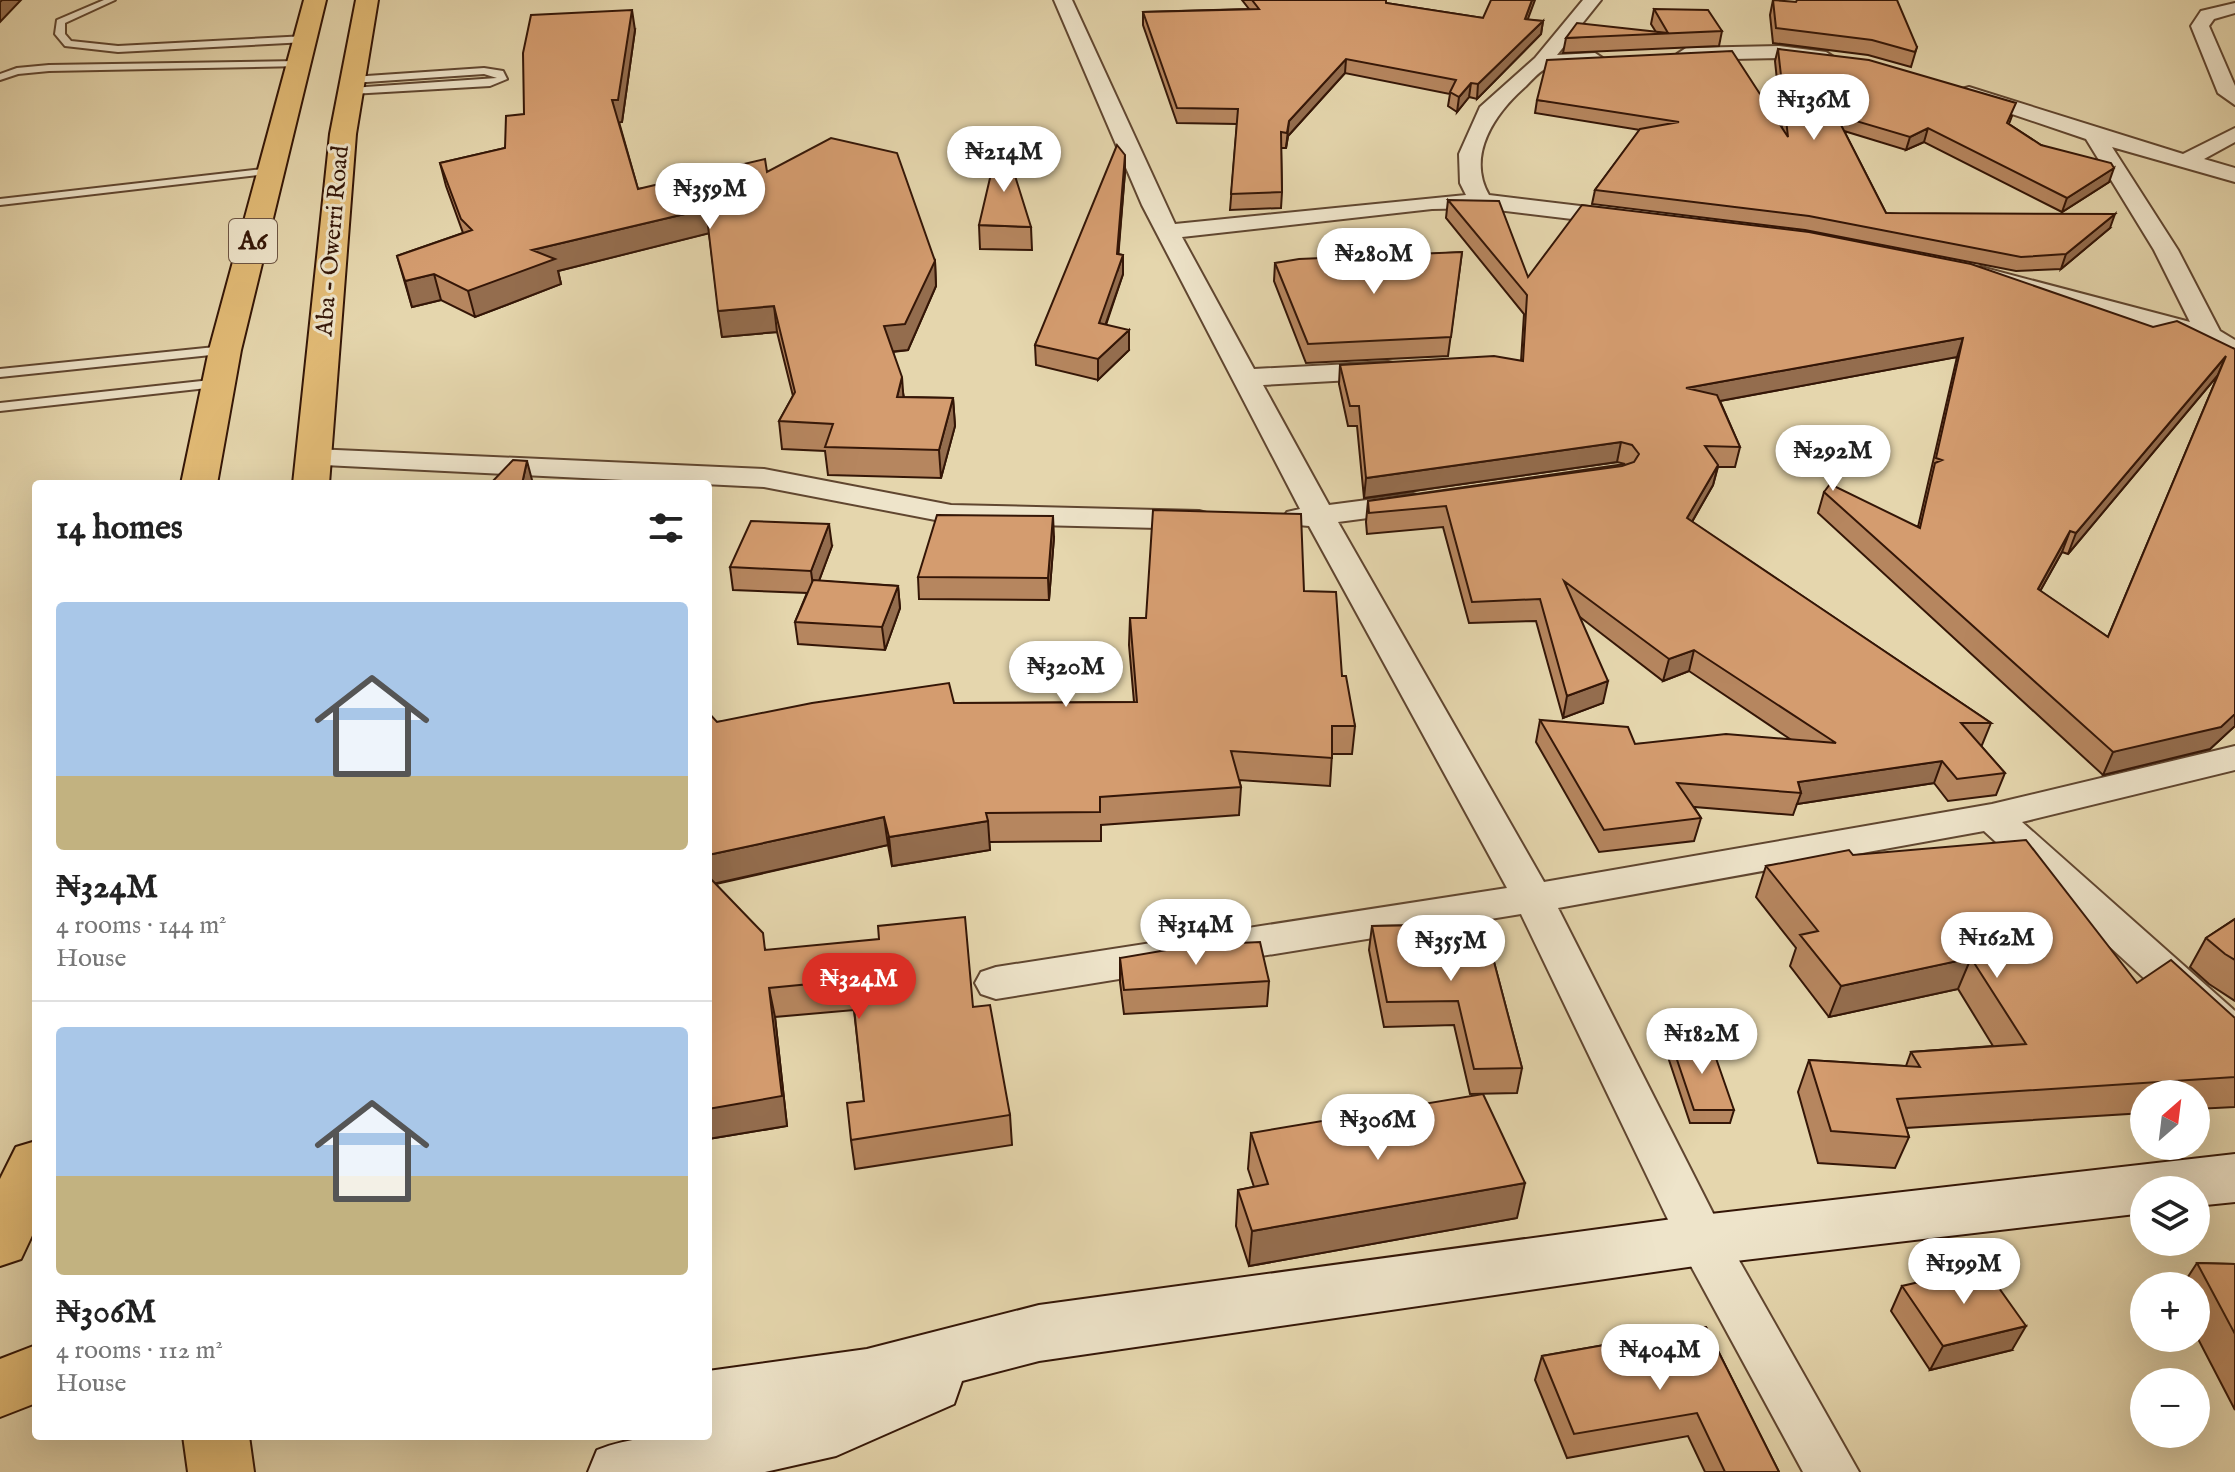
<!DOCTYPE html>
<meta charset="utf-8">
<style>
:root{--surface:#fff;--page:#f2f2f2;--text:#222;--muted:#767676;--line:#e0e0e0;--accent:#d93025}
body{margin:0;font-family:"IM FELL English",serif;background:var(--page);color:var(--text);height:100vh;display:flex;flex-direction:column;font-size:30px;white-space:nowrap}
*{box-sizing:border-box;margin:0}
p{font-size:26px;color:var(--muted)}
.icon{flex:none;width:44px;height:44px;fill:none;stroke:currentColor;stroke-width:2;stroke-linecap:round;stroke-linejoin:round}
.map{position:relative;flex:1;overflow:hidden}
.sheet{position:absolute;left:32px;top:480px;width:680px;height:960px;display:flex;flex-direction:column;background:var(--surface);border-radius:8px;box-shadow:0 8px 32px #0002}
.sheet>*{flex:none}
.needle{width:52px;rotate:28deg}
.tools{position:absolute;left:2130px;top:1080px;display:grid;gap:16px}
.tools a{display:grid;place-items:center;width:80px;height:80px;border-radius:50%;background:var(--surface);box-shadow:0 8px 32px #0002;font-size:40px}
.price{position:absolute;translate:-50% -68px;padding:0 18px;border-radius:28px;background:#fff;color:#222;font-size:26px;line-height:52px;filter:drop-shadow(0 2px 4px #0008)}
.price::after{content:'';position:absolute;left:50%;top:48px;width:24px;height:18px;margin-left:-12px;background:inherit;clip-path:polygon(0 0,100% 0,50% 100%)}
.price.active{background:var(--accent);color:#fff}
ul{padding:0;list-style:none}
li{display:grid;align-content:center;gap:16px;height:424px;padding:0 24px}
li+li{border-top:2px solid var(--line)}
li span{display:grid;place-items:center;height:248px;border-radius:8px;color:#555}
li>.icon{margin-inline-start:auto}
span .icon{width:144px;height:144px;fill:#fffc;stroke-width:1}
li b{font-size:34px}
h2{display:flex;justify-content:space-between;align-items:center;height:96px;padding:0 24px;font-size:34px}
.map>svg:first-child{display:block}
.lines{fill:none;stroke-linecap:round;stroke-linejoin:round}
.service-casing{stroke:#604630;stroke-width:4}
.minor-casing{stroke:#604630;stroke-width:4}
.secondary-casing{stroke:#341607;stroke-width:4}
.trunk-casing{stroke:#341607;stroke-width:4}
.service{fill:#eee4ca;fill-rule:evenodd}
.minor{fill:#eee4ca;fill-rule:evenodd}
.secondary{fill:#eee4ca;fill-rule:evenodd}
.trunk{fill:#e2bb76;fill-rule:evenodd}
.wall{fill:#b6865f;stroke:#341607;stroke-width:2;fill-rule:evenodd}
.shaded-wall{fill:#946d4e;stroke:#341607;stroke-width:2}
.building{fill:#d49c6f;stroke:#341607;stroke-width:2;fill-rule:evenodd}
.labels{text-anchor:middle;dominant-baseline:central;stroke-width:6;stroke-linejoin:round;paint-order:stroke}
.far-street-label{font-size:24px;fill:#341607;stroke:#eee4ca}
.shield{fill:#eee4ca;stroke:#6c5442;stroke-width:2}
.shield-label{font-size:26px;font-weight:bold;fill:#341607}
</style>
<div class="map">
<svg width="2235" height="1472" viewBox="0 0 2235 1472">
<rect width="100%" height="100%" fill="#e5d6ad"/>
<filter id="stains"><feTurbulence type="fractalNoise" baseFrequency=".0025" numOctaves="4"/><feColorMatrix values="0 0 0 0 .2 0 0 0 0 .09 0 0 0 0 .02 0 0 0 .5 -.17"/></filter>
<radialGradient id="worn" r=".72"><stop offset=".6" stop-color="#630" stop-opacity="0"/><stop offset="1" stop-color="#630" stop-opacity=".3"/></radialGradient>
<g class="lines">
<g class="service-casing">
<path id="service" d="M 104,0 L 115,0 L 65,23 L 65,34 L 71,41 L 118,46 L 306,36 L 311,39 L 306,42 L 118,52 L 65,46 L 55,34 L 57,20 Z
M 299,61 L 302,62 L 302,66 L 49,71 L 18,74 L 0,80 L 0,74 L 17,68 L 49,65 Z
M 484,68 L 503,71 L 507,79 L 490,86 L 351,94 L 346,91 L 351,88 L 497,78 L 484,74 L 352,83 L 347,80 L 352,77 Z
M 272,168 L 276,169 L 276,173 L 0,205 L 0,199 Z
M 225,346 L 232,350 L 230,353 L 0,377 L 0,369 Z
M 220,379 L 227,383 L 225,386 L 0,411 L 0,403 Z"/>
</g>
<g class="minor-casing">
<path id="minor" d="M 1054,0 L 1072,0 L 1175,224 L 1466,195 L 1460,183 L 1459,154 L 1480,107 L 1535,58 L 1583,0 L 1601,0 L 1557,55 L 1595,53 L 1604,59 C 1592,72 1566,63 1550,67 C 1541,69 1532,80 1526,86 C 1495,113 1466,155 1489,195 L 1622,211 L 1633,218 L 1630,223 L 1622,225 L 1481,208 L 1432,209 L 1182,237 L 1254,369 L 1388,362 L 1397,364 L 1401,370 L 1397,376 L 1388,378 L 1263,385 L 1329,505 L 1413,494 L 1424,497 L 1428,503 L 1424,509 L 1413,512 L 1338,522 L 1544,882 L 1992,804 L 2235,746 L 2235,770 L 2022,822 L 2235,1011 L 2235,1053 L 2220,1048 L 1984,831 L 1558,908 L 1719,1225 L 1859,1472 L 1803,1472 L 1685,1255 L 1521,914 L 996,999 L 981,994 L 975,983 L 981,972 L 996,967 L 1507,888 L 1309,526 L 1287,524 L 1283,518 L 1287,512 L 1300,509 L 1142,205 Z
M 2235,3 L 2235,13 L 2214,19 L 2209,26 L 2235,86 L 2235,105 L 2218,93 L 2191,26 L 2201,11 Z
M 1779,46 L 1826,52 L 1835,58 L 1826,64 L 1779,58 L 1686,60 L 1677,54 L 1686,48 Z
M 1969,87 L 2183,154 L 2235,128 L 2235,142 L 2204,159 L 2235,168 L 2235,182 L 2112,147 L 2178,250 L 2220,331 L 2235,340 L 2235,359 L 2201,341 L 1972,279 L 1969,274 L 1972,269 L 1981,267 L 2190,322 L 2154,250 L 2086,139 L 1962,97 L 1959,93 L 1962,89 Z
M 314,449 L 764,469 L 951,505 L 1199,511 L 1210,514 L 1214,520 L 1210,526 L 1199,529 L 951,523 L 764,487 L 304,464 L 300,458 L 304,452 Z"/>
</g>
<g class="secondary-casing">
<path id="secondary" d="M 2235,1154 L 2235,1202 L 2196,1206 L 2196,1190 L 2144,1190 L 2144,1213 L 1702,1265 L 1039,1361 L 962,1381 L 954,1404 L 836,1456 L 765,1472 L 588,1472 L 597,1450 C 635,1435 669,1436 708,1436 L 708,1371 L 867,1349 L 1039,1305 L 1702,1215 Z"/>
</g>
<g class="trunk-casing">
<path id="trunk" d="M 304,0 L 326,0 L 241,350 L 217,484 L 181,484 L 209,350 Z
M 356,0 L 378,0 L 356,134 L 329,484 L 293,484 L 330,134 Z
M 36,1141 L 36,1227 L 21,1259 L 0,1266 L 0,1179 L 16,1147 Z
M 36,1345 L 36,1403 L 0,1417 L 0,1359 Z
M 183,1436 L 249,1436 L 254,1472 L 188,1472 Z"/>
</g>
<use href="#service" class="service"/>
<use href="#minor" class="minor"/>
<use href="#secondary" class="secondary"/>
<use href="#trunk" class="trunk"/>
</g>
<path class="wall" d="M 1242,0 L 1386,0 L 1386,3 L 1483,18 L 1543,21 L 1541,34 L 1477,99 L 1469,97 L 1457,112 L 1448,106 L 1450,94 L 1345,73 L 1288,136 L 1286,148 L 1281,148 L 1282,192 L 1281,208 L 1230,210 L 1237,124 L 1177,123 L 1143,25 L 1143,12 L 1249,9 Z
M 1773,0 L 1917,47 L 1911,67 L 1868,55 L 1773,43 L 1770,15 Z
M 1654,9 L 1722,31 L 1719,46 L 1563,53 L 1566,38 L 1656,32 L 1651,24 Z
M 635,30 L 622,122 L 619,122 L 638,189 L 767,172 L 935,261 L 936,286 L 908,350 L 893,352 L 904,397 L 953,398 L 955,426 L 941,478 L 828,475 L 825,451 L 782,449 L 779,421 L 793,396 L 777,332 L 722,337 L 709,233 L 558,271 L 561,284 L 475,317 L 441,300 L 412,307 L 397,256 L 463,233 L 446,186 L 440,163 L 505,148 L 524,114 Z
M 1778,49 L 2012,116 L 2009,124 L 2041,145 L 2109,182 L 2062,212 L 1924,142 L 1906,150 L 1844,131 L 1886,213 L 2110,228 L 2061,269 L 2016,271 L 1805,230 L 1592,204 L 1595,190 L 1640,130 L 1535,113 L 1537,100 L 1782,128 L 1775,61 Z
M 1125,155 L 1125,172 L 1118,254 L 1123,255 L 1123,274 L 1106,325 L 1129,350 L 1098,380 L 1036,365 L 1035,345 Z
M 1448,200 L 1528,277 L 2153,327 L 2235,349 L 2235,726 L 2210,749 L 2103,775 L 1818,513 L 1824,492 L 1918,527 L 1957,357 L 1720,401 L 1740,447 L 1735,467 L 1718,467 L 1713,485 L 1692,522 L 1991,723 L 1982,745 L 1980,745 L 2005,773 L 1996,795 L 1948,801 L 1934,783 L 1797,804 L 1793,815 L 1694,807 L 1701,818 L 1694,841 L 1599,852 L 1536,742 L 1540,720 L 1635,744 L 1790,739 L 1689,671 L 1663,681 L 1580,617 L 1603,703 L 1563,718 L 1536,621 L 1469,623 L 1443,527 L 1367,534 L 1366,522 L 1368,501 L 1625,464 L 1617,462 L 1364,498 L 1357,426 L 1348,426 L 1339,384 L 1340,365 L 1521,361 L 1524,314 L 1446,218 ZM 2218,375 L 2108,637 L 2040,591 L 2062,552 L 2068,554 Z
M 979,225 L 1031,227 L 1032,250 L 980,249 Z
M 1462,252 L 1448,356 L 1306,363 L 1274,281 L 1275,263 Z
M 1054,537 L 1049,600 L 919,599 L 918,577 Z
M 832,546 L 819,581 L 898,586 L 900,608 L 885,650 L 798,644 L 795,622 L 807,593 L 733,590 L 730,567 Z
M 1304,591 L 1342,676 L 1355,726 L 1352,754 L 1332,754 L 1330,786 L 1239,780 L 1241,787 L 1239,815 L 1101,825 L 1101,841 L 989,842 L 990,850 L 892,866 L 888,845 L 716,884 L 766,950 L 973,1007 L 1010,1115 L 1012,1145 L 855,1169 L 851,1140 L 864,1101 L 854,1010 L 775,1017 L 787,1126 L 708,1139 L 717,722 L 954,703 L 1134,702 L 1129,645 L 1130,618 L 1146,618 Z
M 1853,855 L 2137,983 L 2235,1018 L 2235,1107 L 2196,1109 L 2196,1094 L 2144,1094 L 2144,1113 L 1906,1128 L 1909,1137 L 1895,1168 L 1818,1163 L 1798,1092 L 1809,1060 L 1906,1066 L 1911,1052 L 1993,1046 L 1958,989 L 1829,1017 L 1790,966 L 1796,948 L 1756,897 L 1766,866 Z
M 2235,919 L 2235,1001 L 2209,984 L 2190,967 L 2206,938 Z
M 1484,924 L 1522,1068 L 1517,1093 L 1470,1094 L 1454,1025 L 1384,1027 L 1369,950 L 1372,926 Z
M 1120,958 L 1269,981 L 1267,1006 L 1124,1014 L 1120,982 Z
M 1671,1042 L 1734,1110 L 1730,1123 L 1690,1123 L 1667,1054 Z
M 1251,1133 L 1517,1218 L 1249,1266 L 1236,1226 L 1238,1190 L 1254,1187 L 1248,1169 Z
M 2197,1263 L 2235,1264 L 2235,1410 L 2196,1335 L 2196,1286 L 2182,1286 Z
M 1902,1286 L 2012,1350 L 1930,1370 L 1891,1311 Z
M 1706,1327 L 1779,1472 L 1705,1472 L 1688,1436 L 1567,1458 L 1535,1380 L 1542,1356 Z"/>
<path class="shaded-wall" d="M 2,0 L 21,0 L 0,22 L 0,2 Z
M 1532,0 L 1535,0 L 1523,32 L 1525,19 Z
M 632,10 L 635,30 L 622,122 L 616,123 L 612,100 Z
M 1543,21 L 1541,34 L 1477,99 L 1478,84 Z
M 1346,59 L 1345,73 L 1288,136 L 1286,148 L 1289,121 Z
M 1471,83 L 1469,97 L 1457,112 L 1459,97 Z
M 1928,128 L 1924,142 L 1906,150 L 1910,137 Z
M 1125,155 L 1125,172 L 1117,272 L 1123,255 L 1123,274 L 1099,343 L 1099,323 L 1117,254 Z
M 2114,168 L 2109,182 L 2062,212 L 2067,198 Z
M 706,209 L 710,233 L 558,271 L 561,284 L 475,317 L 468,291 L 532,250 Z
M 2115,214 L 2110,228 L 2061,269 L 2066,254 Z
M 935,261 L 936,286 L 908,350 L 887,352 L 884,326 Z
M 434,274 L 441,300 L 412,307 L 405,281 Z
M 774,306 L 777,332 L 722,337 L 718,311 Z
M 1129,330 L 1129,350 L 1098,380 L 1098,359 Z
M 1963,338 L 1957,357 L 1682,408 L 1686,388 Z
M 2226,356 L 2218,375 L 2068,554 L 2076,533 Z
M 902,377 L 904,405 L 897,397 Z
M 953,398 L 955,426 L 941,478 L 939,450 Z
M 1621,442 L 1617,462 L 1364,498 L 1366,478 Z
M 527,461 L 532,480 L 531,484 L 522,484 Z
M 1718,465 L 1713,485 L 1682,539 L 1687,518 Z
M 1053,516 L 1054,537 L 1049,600 L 1048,578 Z
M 829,524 L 832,546 L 814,594 L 811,571 Z
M 2070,531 L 2062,552 L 2029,611 L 2038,589 Z
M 898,586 L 900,608 L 885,650 L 882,627 Z
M 1694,650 L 1689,671 L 1663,681 L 1669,659 Z
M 1608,681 L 1603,703 L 1563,718 L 1567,696 Z
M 2235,714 L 2235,726 L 2210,749 L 2103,775 L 2113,752 Z
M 1942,761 L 1934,783 L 1797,804 L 1801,793 L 1798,782 Z
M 884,817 L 888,845 L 708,885 L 708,855 Z
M 988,821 L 990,850 L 892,866 L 889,837 Z
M 1971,958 L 1958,989 L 1829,1017 L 1841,986 Z
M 769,988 L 775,1017 L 787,1126 L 708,1139 L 708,1109 Z
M 1525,1183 L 1517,1218 L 1249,1266 L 1252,1231 Z
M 2026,1326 L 2012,1350 L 1930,1370 L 1943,1346 Z"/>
<path class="building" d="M 1252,0 L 1386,0 L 1386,3 L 1483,18 L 1491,0 L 1532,0 L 1525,19 L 1543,21 L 1478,84 L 1471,83 L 1459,97 L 1450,92 L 1456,80 L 1346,59 L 1289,121 L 1287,133 L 1281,132 L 1282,192 L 1231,194 L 1238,109 L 1177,108 L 1143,12 L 1259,9 Z
M 1773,0 L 1796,2 L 1797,0 L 1897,0 L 1917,47 L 1915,52 L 1872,40 L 1776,28 Z
M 1654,9 L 1708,10 L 1722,31 L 1566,38 L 1577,23 L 1668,33 Z
M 632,10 L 618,100 L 612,100 L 638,189 L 765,159 L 767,172 L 831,138 L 897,153 L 935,261 L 905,324 L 884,326 L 902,377 L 897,397 L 953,398 L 939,450 L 825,447 L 833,424 L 779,421 L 795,392 L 774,306 L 718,311 L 706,209 L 532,250 L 555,259 L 468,291 L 434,274 L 405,281 L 397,256 L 472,230 L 461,219 L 440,163 L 505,148 L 506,116 L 524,114 L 523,53 L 531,15 Z
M 1778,49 L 1869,60 L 2016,103 L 2007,123 L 2041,145 L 2111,163 L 2114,168 L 2067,198 L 1928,128 L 1910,137 L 1836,115 L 1886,213 L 2115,214 L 2066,254 L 2021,257 L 1809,216 L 1595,190 L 1640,129 L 1679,122 L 1537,100 L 1547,60 L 1732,51 L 1788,137 Z
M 1001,131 L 1031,227 L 979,225 Z
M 1117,145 L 1125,155 L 1117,254 L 1123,255 L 1099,323 L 1129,330 L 1098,359 L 1035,345 Z
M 1448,200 L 1499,201 L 1528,277 L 1582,205 L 1809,232 L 1971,264 L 2153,327 L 2177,321 L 2235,349 L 2235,714 L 2221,727 L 2113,752 L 1824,492 L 1830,484 L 1920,528 L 1935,463 L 1942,460 L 1936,458 L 1963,338 L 1686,388 L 1717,395 L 1740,447 L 1705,446 L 1718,465 L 1687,518 L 1991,723 L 1961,723 L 2005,773 L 1957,779 L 1942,761 L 1798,782 L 1801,793 L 1677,783 L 1701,818 L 1604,830 L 1540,720 L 1628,727 L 1635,744 L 1726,734 L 1836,743 L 1694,650 L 1669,659 L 1564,581 L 1608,681 L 1567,696 L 1540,599 L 1472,602 L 1446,506 L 1369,513 L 1368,501 L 1622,466 L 1634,462 L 1639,454 L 1632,445 L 1621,442 L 1366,478 L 1359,406 L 1350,406 L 1340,365 L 1494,356 L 1523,361 L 1527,295 ZM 2226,356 L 2134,575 L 2108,637 L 2038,589 L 2070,531 L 2076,533 Z
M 1462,252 L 1451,337 L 1308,344 L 1275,263 L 1299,259 Z
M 513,460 L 527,461 L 522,484 L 490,484 Z
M 1153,510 L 1301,514 L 1304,591 L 1336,592 L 1342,676 L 1346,676 L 1355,726 L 1332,726 L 1332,758 L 1231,751 L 1241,787 L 1100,797 L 1100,812 L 986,813 L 988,821 L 889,837 L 884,817 L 708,855 L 708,712 L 717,722 L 812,703 L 949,683 L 954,703 L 1137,702 L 1130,618 L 1146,618 Z
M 937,515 L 1053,516 L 1048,578 L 918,577 Z
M 751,521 L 829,524 L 811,571 L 730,567 Z
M 813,580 L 898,586 L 882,627 L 795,622 Z
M 2026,840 L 2137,983 L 2171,960 L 2235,1018 L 2235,1077 L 1897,1099 L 1909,1137 L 1831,1131 L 1809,1060 L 1920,1067 L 1911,1052 L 2026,1044 L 1971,958 L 1841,986 L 1800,935 L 1818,931 L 1766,866 L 1849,850 L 1853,855 Z
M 708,876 L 763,933 L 765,950 L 879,939 L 878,926 L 965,917 L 973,1007 L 990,1005 L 1010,1115 L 851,1140 L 847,1103 L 864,1101 L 851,980 L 769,988 L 782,1096 L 708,1109 Z
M 2235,919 L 2235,960 L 2225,954 L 2206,938 Z
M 1484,924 L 1522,1068 L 1474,1069 L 1458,1001 L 1387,1002 L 1372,926 Z
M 1260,942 L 1269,981 L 1124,990 L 1120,958 L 1196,945 Z
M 1710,1041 L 1734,1110 L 1694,1110 L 1671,1042 Z
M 1483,1094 L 1525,1183 L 1252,1231 L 1238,1190 L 1268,1184 L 1251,1133 Z
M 2197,1263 L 2235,1264 L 2235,1334 Z
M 1984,1267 L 2026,1326 L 1943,1346 L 1902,1286 Z
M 1706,1327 L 1779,1472 L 1725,1472 L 1697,1413 L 1574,1434 L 1542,1356 Z"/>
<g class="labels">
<g class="far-street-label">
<text transform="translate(333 241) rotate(-85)">Aba - Owerri Road</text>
</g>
<rect class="shield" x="229" y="219" width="48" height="44" rx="6"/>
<g class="shield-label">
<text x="253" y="241">A6</text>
</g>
</g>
<rect width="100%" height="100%" filter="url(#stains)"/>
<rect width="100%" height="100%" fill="url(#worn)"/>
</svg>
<div class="tools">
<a><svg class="needle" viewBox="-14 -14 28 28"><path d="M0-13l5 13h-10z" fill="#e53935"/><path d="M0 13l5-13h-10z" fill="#767676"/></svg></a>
<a><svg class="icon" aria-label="layers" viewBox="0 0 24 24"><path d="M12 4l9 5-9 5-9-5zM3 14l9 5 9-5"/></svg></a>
<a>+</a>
<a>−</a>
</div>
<b class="price" style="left:1814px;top:142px">₦136M</b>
<b class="price" style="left:1004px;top:194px">₦214M</b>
<b class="price" style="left:710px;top:231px">₦359M</b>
<b class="price" style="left:1374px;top:296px">₦280M</b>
<b class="price" style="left:1833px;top:493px">₦292M</b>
<b class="price" style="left:1066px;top:709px">₦320M</b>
<b class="price" style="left:1196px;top:967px">₦314M</b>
<b class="price" style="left:1997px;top:980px">₦162M</b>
<b class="price" style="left:1451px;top:983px">₦355M</b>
<b class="price active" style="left:859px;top:1021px">₦324M</b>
<b class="price" style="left:1702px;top:1076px">₦182M</b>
<b class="price" style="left:1378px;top:1162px">₦306M</b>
<b class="price" style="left:1964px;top:1306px">₦199M</b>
<b class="price" style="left:1660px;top:1392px">₦404M</b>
<section class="sheet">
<h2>14 homes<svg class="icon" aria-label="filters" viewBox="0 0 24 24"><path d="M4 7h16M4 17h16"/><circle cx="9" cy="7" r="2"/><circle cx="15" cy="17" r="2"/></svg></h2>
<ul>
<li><span style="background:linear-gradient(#a9c7e8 70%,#c2b280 0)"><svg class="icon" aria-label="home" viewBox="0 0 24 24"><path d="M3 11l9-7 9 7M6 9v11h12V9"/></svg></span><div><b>₦324M</b><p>4 rooms · 144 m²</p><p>House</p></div></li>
<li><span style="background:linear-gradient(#a9c7e8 60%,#c2b280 0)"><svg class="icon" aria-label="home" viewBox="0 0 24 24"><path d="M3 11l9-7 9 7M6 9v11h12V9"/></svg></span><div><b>₦306M</b><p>4 rooms · 112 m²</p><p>House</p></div></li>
</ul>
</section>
</div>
